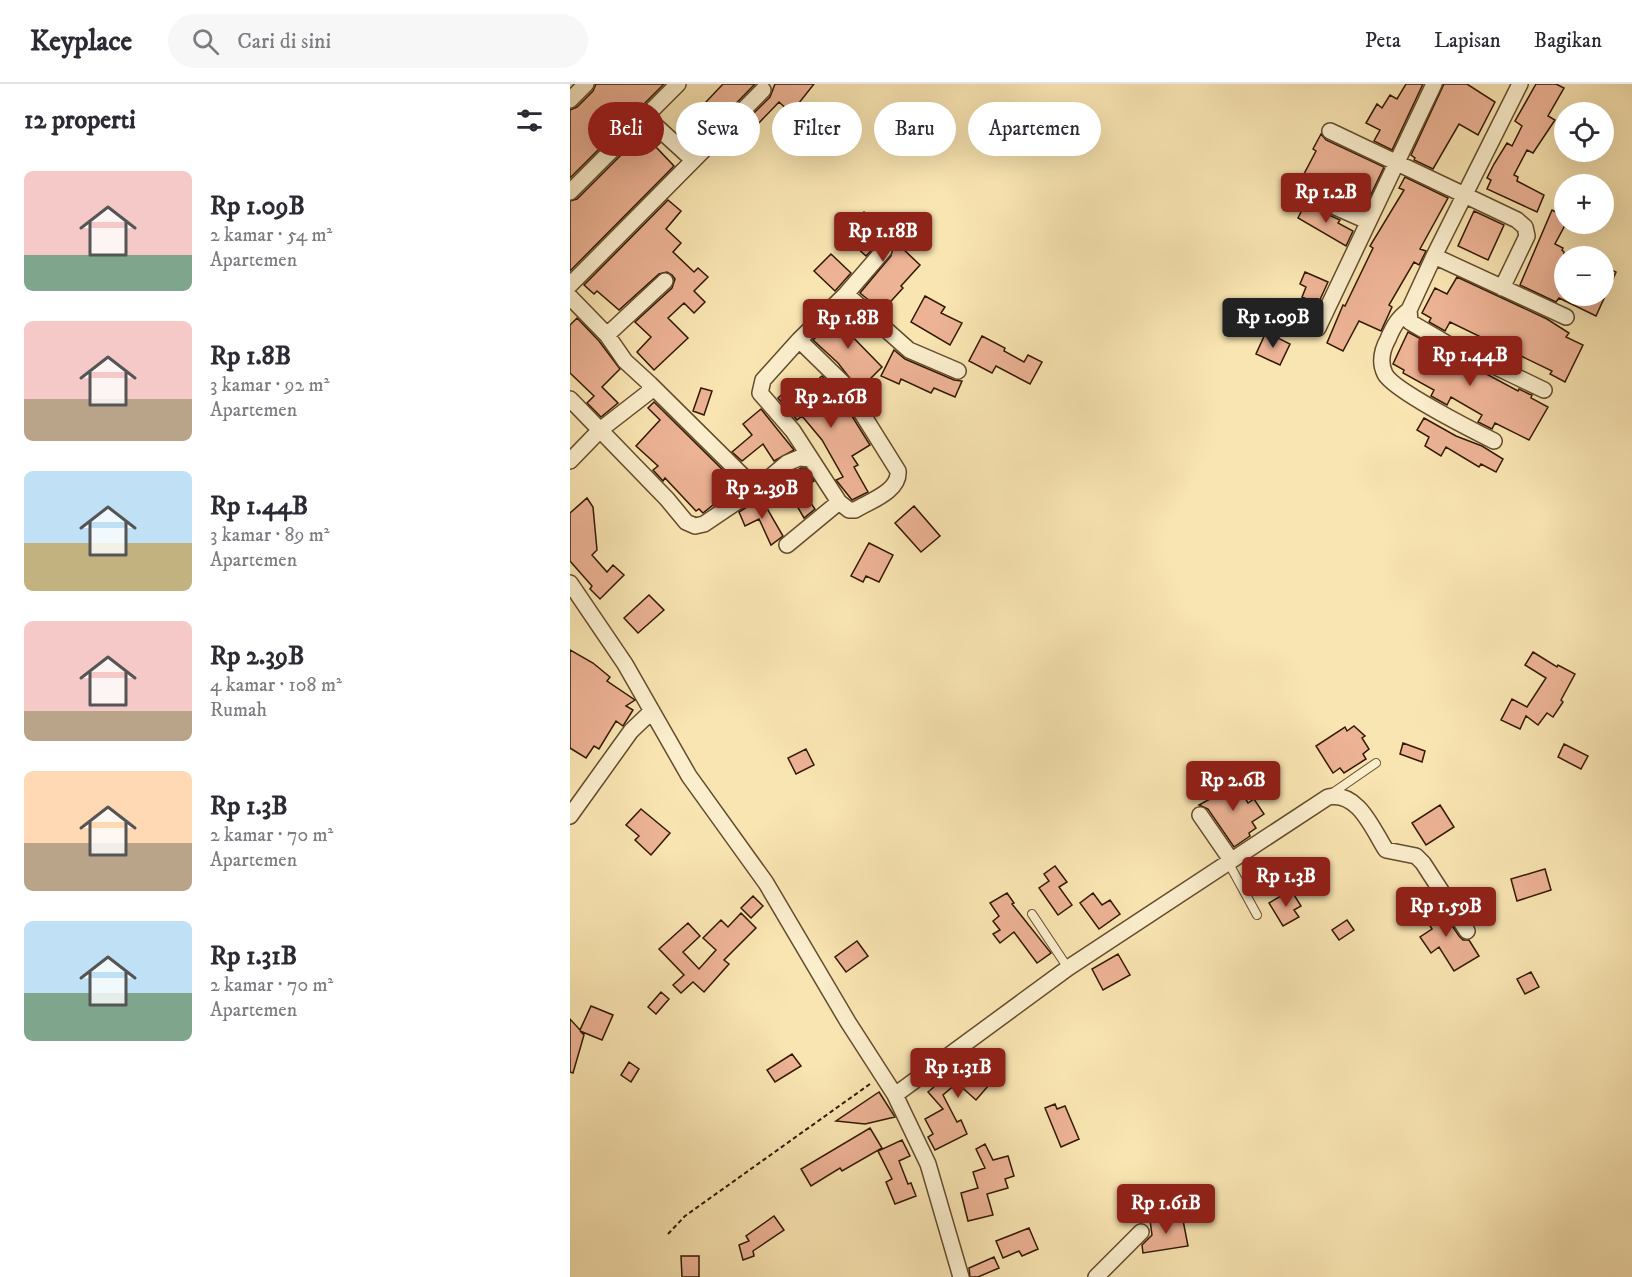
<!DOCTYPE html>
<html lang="id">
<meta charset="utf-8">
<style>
:root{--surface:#fff;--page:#f7f7f7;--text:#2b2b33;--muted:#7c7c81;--line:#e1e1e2;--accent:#8f2418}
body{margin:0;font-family:"IM FELL DW Pica",serif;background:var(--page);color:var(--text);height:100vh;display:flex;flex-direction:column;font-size:22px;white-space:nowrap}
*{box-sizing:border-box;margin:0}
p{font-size:20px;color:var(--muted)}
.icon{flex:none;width:33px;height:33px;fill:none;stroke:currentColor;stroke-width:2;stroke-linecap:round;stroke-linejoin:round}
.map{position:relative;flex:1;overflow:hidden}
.sheet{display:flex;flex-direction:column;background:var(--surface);width:570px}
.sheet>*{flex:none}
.banner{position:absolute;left:18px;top:18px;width:570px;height:54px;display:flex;gap:12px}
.tools{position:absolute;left:984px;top:18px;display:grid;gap:12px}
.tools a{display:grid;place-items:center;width:60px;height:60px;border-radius:50%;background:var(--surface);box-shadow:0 6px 24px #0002;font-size:30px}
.price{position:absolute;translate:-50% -51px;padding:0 14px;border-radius:6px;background:var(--accent);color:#fff;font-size:20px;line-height:39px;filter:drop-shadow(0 2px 3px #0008)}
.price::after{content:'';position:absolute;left:50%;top:36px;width:18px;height:14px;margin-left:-9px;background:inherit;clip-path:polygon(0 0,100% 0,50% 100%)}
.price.current{background:#222;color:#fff}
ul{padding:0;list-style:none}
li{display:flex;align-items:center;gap:18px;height:150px;padding:0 24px}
li span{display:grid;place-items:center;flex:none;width:168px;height:120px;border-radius:9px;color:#555}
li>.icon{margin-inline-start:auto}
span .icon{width:72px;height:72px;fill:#fffc;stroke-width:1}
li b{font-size:26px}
h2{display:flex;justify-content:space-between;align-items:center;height:72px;padding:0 24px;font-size:26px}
.tag{padding:0 21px;border-radius:27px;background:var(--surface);box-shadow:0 6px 24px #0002;font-size:21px;line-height:54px}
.tag.current{background:var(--accent);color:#fff}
header{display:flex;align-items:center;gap:36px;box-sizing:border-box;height:84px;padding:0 30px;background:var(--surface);border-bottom:2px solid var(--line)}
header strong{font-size:28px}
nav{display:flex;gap:33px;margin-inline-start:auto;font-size:21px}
.search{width:420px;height:54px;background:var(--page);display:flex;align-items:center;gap:15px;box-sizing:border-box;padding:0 21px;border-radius:33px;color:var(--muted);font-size:22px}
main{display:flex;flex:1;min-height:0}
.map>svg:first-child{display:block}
.building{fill:#edb395;stroke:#311901;stroke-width:1.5}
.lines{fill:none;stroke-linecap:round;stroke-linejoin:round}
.service-casing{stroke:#634c2d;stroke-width:10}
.minor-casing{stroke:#634c2d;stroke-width:18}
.path{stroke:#311901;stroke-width:2;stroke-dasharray:4.5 3;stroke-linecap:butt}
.service{stroke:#fbeecd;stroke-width:8}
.minor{stroke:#fbeecd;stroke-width:15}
</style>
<header>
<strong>Keyplace</strong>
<div class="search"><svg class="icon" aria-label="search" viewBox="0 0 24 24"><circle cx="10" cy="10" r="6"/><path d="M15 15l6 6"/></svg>Cari di sini</div>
<nav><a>Peta</a><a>Lapisan</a><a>Bagikan</a></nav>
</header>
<main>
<section class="sheet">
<h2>12 properti<svg class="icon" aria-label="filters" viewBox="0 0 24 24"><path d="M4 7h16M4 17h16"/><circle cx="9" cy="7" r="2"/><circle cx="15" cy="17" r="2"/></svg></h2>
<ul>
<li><span style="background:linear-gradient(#f6c9c9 70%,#7fa58c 0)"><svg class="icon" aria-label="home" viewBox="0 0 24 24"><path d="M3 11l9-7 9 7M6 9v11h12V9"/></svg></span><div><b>Rp 1.09B</b><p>2 kamar · 54 m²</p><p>Apartemen</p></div></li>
<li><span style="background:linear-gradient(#f6c9c9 65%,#b9a48a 0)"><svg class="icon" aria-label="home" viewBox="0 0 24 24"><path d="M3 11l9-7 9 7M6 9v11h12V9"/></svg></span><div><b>Rp 1.8B</b><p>3 kamar · 92 m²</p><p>Apartemen</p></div></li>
<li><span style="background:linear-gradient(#bfe0f5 60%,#c2b280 0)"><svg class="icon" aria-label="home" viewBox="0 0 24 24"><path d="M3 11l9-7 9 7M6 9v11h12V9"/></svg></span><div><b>Rp 1.44B</b><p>3 kamar · 89 m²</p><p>Apartemen</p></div></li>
<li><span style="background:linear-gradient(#f6c9c9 75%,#b9a48a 0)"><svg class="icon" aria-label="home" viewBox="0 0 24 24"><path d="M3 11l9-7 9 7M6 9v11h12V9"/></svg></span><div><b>Rp 2.39B</b><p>4 kamar · 108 m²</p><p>Rumah</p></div></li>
<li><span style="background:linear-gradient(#ffd9b3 60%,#b9a48a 0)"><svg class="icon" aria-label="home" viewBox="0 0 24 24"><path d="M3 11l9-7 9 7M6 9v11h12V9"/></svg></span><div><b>Rp 1.3B</b><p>2 kamar · 70 m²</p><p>Apartemen</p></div></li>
<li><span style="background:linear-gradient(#bfe0f5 60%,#7fa58c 0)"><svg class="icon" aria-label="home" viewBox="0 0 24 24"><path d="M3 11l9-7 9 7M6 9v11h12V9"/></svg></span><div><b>Rp 1.31B</b><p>2 kamar · 70 m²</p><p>Apartemen</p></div></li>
</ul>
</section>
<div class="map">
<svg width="1062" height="1193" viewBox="0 0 1062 1193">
<rect width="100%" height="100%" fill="#f9e5b2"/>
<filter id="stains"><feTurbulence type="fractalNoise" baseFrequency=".00333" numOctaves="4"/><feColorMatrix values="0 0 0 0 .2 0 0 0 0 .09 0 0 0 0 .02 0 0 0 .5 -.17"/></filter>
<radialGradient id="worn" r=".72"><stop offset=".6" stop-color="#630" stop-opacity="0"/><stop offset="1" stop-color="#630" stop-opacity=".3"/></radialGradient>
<path class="building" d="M 26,0 L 94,0 L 0,94 L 0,26 L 7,23 L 23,7 Z
M 153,0 L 185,0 L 139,47 L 125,31 L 137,20 L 135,19 Z
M 205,0 L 244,0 L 221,29 L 209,18 L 186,42 L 178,35 L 200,13 Z
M 836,0 L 853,0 L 822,66 L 804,57 L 810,46 L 796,39 L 807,20 L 812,24 L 820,11 L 827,15 Z
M 874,0 L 897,0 L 925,18 L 908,51 L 889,40 L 863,85 L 844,76 L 845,74 L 841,71 Z
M 966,0 L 986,0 L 994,4 L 978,32 L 985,36 L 963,69 L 957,66 L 944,91 L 948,93 L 947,97 L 974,111 L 967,128 L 917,105 L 921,96 L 917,94 L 924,80 L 937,59 L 942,62 L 952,42 L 945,37 Z
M 76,46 L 90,59 L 86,63 L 104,82 L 0,187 L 0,117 L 7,115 Z
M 751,50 L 756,56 L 814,83 L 795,123 L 782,116 L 780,119 L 770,114 L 773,108 L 734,90 L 746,67 L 743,65 Z
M 835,93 L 878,114 L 850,165 L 856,167 L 849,181 L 844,178 L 819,221 L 822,223 L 811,247 L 789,237 L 773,267 L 757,259 L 773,221 L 775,222 L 803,164 L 800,162 L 834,106 L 829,104 Z
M 98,116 L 111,127 L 96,145 L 111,159 L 103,168 L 124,188 L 128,184 L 138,193 L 124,207 L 135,218 L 124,229 L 114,219 L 98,234 L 118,254 L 84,286 L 67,268 L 81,253 L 65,238 L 102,204 L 105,195 L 102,191 L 97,188 L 89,190 L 49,226 L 27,207 L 24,210 L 14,201 Z
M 735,120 L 770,136 L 768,139 L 783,147 L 776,162 L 728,134 Z
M 982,126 L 994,132 L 994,143 L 985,160 L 993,164 L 992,166 L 994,168 L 994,212 L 1034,212 L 1034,182 L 1046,188 L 1026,232 L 989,214 L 986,218 L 950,201 Z
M 904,127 L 934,141 L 918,176 L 888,162 Z
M 294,128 L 350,181 L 331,202 L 333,204 L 312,227 L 290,209 L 321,172 L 323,163 L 320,158 L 311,157 L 296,172 L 285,162 L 292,155 L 279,144 Z
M 261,170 L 281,189 L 265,207 L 244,187 Z
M 735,188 L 758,198 L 748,220 L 732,213 L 736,203 L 730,200 Z
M 887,193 L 977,235 L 999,249 L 996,253 L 1013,261 L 995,298 L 980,290 L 982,287 L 924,259 L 923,262 L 912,256 L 913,254 L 880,238 L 875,247 L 859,238 L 861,234 L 852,229 L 865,204 L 877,210 Z
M 355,212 L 375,223 L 371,229 L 392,239 L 380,261 L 341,238 Z
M 276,223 L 285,231 L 273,243 L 312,283 L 289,306 L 268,279 L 243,256 Z
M 7,234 L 29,257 L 50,285 L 32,303 L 48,319 L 31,333 L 17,319 L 24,312 L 0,289 L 0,241 Z
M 696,248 L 720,260 L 710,281 L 686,270 Z
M 838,248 L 948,307 L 949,305 L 959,310 L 962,311 L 961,314 L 978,323 L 959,356 L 925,339 L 922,345 L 908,338 L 912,331 L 881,313 L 877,321 L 870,317 L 861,312 L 864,306 L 833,289 L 834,286 L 823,280 Z
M 412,252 L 435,264 L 434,267 L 454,278 L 458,271 L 472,278 L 460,300 L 426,282 L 422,289 L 399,277 Z
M 324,266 L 335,275 L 384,296 L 392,297 L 385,313 L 364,304 L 361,309 L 331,295 L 329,300 L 311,292 Z
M 252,292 L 265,305 L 300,361 L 282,372 L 288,381 L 284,383 L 298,408 L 282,416 L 266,396 L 273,393 L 252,356 L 232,332 L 227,336 L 208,314 L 223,300 L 232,309 Z
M 131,304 L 142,307 L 134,331 L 123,327 Z
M 84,318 L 168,401 L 133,429 L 129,425 L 126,427 L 95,394 L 93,397 L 83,386 L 88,382 L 66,362 L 90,336 L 78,324 Z
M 191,325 L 224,366 L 204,377 L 193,360 L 172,377 L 162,368 L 182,351 L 173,340 Z
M 854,334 L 886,352 L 912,362 L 933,375 L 926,388 L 911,380 L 909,383 L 876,363 L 871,372 L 855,362 L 859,353 L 847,346 Z
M 231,384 L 236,384 L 244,397 L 231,405 L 245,425 L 234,434 L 212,396 Z
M 17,414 L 23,423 L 27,466 L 22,471 L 37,488 L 43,481 L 54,491 L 30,515 L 20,505 L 22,502 L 0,477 L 0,429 Z
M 191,414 L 213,452 L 201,461 L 189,435 L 175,442 L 169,428 Z
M 344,422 L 370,452 L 351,468 L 325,439 Z
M 299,459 L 323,471 L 309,498 L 296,492 L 293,498 L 281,492 Z
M 79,511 L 94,526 L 68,549 L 54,534 Z
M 0,566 L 23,579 L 40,593 L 37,597 L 65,616 L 56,622 L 63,626 L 53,642 L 46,637 L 29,665 L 24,662 L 16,674 L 0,664 Z
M 963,568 L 987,583 L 988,581 L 1005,590 L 991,616 L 993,618 L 983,633 L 977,629 L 968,641 L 956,632 L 950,645 L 931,636 L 942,615 L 957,623 L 976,594 L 955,581 Z
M 784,642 L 795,652 L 792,654 L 799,665 L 793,670 L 796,675 L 774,689 L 770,684 L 763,689 L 746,662 L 775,643 L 777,647 Z
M 833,659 L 855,667 L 852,678 L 830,670 Z
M 994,660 L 1018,672 L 1011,685 L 988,673 Z
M 236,665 L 244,681 L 226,690 L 218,674 Z
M 664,696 L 678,719 L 684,715 L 694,730 L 682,738 L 686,744 L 679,749 L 680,752 L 664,763 L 638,725 L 629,721 L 640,715 L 638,712 Z
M 870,721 L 884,743 L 856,761 L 842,739 Z
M 71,725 L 100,749 L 81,771 L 65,756 L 69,752 L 56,741 Z
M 485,782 L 497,798 L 489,803 L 502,821 L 488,831 L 469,804 L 479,797 L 474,790 Z
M 975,785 L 981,806 L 947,817 L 941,795 Z
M 721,806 L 731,822 L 724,826 L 729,833 L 713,842 L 699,819 Z
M 437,809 L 444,819 L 442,820 L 481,869 L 467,879 L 444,848 L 430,859 L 423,850 L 430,846 L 423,837 L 429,832 L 420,819 Z
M 523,809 L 532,821 L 540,816 L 550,830 L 529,845 L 510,819 Z
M 183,812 L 193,822 L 181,834 L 171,824 Z
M 865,816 L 889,852 L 893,856 L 899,856 L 909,872 L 884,887 L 869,863 L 861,869 L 850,853 L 862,845 L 850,825 Z
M 171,829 L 186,844 L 154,876 L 159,880 L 134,908 L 123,898 L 111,909 L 103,901 L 114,891 L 89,865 L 118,839 L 130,852 L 113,868 L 129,885 L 146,866 L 133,854 L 151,836 L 158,843 Z
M 777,836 L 784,846 L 769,856 L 762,846 Z
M 287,857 L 298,872 L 276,888 L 265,873 Z
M 548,870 L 560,891 L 533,906 L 522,885 Z
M 961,888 L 969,903 L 955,910 L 947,895 Z
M 91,908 L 99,915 L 86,930 L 78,923 Z
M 21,922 L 43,931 L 32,956 L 10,947 L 14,951 L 3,989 L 0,988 L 0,935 L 10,946 Z
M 222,970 L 231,982 L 205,998 L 197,986 Z
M 398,974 L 408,986 L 419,974 L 432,986 L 406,1016 L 387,999 L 373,1011 L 387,1038 L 391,1036 L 397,1050 L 365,1066 L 358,1053 L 363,1050 L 355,1035 L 373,1025 L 358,1008 Z
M 59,978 L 69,985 L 61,998 L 51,991 Z
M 309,1008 L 325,1033 L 295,1040 L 266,1037 Z
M 485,1020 L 487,1025 L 495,1022 L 509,1055 L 491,1063 L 475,1024 Z
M 300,1044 L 312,1064 L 272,1087 L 270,1084 L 241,1102 L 231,1085 Z
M 332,1056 L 340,1072 L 329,1077 L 338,1100 L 341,1099 L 346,1112 L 325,1120 L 316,1098 L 322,1095 L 308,1067 Z
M 415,1060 L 423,1076 L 438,1072 L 444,1092 L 435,1095 L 438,1104 L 417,1110 L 423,1131 L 398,1137 L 391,1109 L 408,1104 L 403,1088 L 415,1084 L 406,1065 Z
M 612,1131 L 618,1162 L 573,1169 L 572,1161 L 582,1151 L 580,1136 Z
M 204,1132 L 214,1146 L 183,1167 L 184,1172 L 173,1176 L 169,1161 L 179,1157 L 176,1152 Z
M 459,1144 L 468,1165 L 452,1172 L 449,1167 L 433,1174 L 426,1157 Z
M 111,1172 L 129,1172 L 129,1193 L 112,1193 Z
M 424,1173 L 429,1184 L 408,1193 L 400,1193 L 399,1184 Z"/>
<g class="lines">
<g class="service-casing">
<path id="service" d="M 761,710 L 806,679
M 658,778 L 687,831
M 462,830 L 498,884"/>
</g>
<g class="minor-casing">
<path id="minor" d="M 950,0 L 864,172 L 839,226 L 840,238 L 876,259 L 974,306
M 0,16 L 16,0
M 75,32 L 123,76
M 760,47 L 947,136 L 955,143 L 957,152 L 932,204
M 0,108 L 108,0
M 738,111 L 797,137
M 864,172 L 996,233
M 0,201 L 193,6
M 276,210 L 339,266 L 388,287
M 0,213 L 37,251 L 55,277 L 80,300 L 79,308 L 30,346 L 0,377
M 839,226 C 828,234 823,243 818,255 C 812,266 809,278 815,290 C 823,306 904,347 924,357
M 748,244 L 864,0
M 37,251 L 95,197
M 229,256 L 193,296 L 190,309 L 223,347 L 269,418 L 279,426 L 285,426 C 300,417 330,407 328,387 L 273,299 L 229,256 L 276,210 L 314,166
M 80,300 L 186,405
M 0,315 L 97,415 L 116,438 L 125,442 L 134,440 L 186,405 L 217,379 L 229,374 L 241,375
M 217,461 L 269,418
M 0,499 L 55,580 L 119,692 L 196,799 L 278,938 L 325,1011 L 358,1080 L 391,1193
M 630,731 L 661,776
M 0,732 L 61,647 L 82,627
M 325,1011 L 498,884 L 758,713 C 788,707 802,744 816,766 L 846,772 L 853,779 L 897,847
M 526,1193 L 571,1148"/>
</g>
<path class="path" d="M 98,1150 L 115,1132 L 300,1000"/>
<use href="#service" class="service"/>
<use href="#minor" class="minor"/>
</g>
<rect width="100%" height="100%" filter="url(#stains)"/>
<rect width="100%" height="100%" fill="url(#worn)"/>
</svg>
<div class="tools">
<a><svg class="icon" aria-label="locate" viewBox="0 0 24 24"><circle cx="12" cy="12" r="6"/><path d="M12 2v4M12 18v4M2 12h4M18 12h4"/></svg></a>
<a>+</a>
<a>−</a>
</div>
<b class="price" style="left:756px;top:140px">Rp 1.2B</b>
<b class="price" style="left:313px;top:179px">Rp 1.18B</b>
<b class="price current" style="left:703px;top:265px">Rp 1.09B</b>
<b class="price" style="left:278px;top:266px">Rp 1.8B</b>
<b class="price" style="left:900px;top:303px">Rp 1.44B</b>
<b class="price" style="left:261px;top:345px">Rp 2.16B</b>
<b class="price" style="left:192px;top:436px">Rp 2.39B</b>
<b class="price" style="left:663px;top:728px">Rp 2.6B</b>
<b class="price" style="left:716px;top:824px">Rp 1.3B</b>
<b class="price" style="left:876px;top:854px">Rp 1.59B</b>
<b class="price" style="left:388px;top:1015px">Rp 1.31B</b>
<b class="price" style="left:596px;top:1151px">Rp 1.61B</b>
<div class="banner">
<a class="tag current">Beli</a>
<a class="tag">Sewa</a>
<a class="tag">Filter</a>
<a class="tag">Baru</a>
<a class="tag">Apartemen</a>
</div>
</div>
</main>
